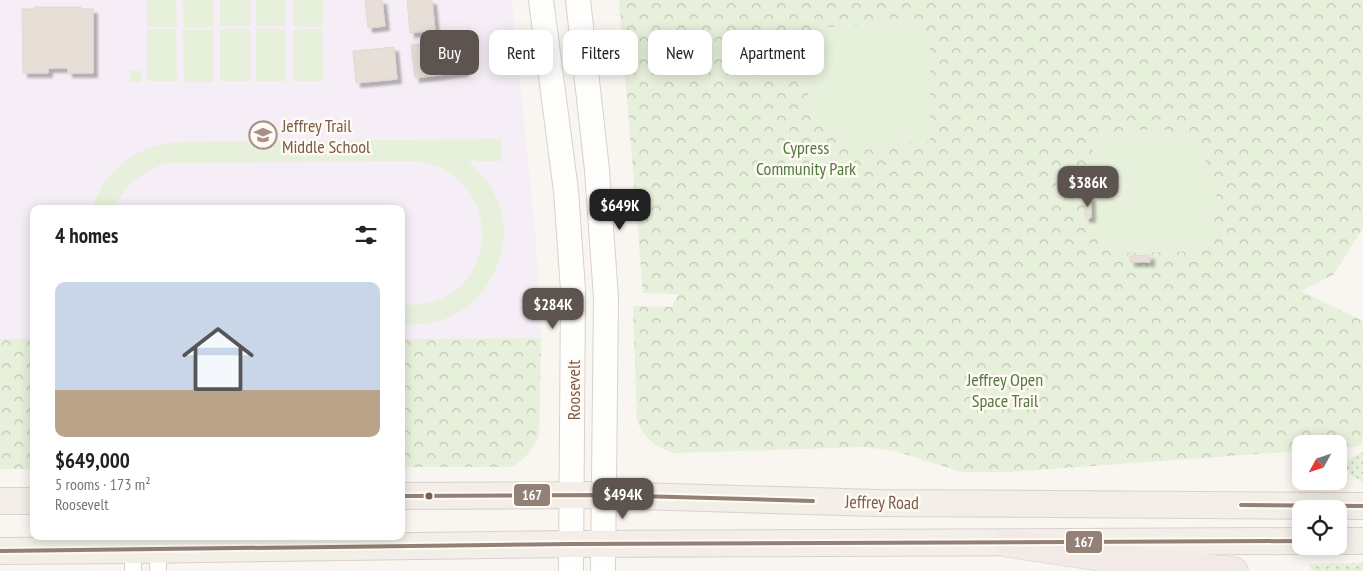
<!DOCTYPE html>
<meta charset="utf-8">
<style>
:root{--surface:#fff;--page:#f2f2f2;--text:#222;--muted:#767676;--accent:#5d544f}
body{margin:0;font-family:"PT Sans Narrow",sans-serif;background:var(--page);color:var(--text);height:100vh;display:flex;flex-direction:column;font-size:19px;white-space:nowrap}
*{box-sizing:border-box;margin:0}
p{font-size:16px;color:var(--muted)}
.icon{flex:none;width:28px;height:28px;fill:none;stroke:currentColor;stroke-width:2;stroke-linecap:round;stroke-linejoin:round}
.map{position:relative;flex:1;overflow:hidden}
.sheet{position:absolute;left:30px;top:205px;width:375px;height:335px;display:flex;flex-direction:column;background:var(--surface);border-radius:10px;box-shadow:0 2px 12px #0003}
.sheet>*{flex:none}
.top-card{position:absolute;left:420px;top:30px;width:475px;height:45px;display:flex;gap:10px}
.needle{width:32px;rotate:230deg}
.fabs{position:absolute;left:1292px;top:435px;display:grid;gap:10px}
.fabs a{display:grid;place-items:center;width:55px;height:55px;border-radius:10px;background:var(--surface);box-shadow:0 2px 12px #0003;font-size:25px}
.price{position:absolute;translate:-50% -42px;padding:0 11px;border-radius:10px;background:var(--accent);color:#fff;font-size:16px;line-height:32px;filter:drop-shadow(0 1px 2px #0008)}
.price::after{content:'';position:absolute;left:50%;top:30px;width:15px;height:11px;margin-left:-8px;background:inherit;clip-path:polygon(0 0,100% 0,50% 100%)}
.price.selected{background:#222;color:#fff}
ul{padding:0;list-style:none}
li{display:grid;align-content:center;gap:10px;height:265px;padding:0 25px}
li span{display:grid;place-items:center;height:155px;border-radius:10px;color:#555}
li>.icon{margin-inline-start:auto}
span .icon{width:90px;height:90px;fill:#fffc;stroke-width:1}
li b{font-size:21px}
h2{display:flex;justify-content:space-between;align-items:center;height:60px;padding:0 25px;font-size:21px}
.chip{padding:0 18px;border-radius:10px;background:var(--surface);box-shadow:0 2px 12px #0003;font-size:18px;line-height:45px}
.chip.selected{background:var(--accent);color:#fff}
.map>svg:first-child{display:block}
.education{fill:#f6eef6}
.grass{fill:url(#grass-dots)}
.forest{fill:url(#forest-crowns)}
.pitch{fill:#e7f0db}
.building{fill:#e6ded7;stroke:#e2d8d2;filter:url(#shadow)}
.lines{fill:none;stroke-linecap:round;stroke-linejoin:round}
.street-casing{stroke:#d7d1cb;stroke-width:18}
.secondary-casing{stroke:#d9d2cb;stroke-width:26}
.primary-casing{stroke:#dad1cc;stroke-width:28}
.highway-casing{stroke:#dad1cc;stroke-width:29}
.street{stroke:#fefefd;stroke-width:16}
.secondary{stroke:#fefefd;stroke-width:24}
.primary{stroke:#f3eee8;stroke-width:26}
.highway{stroke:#f2eae7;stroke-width:28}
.bus-1-casing{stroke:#fffaf3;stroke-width:8}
.bus-1{stroke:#938177;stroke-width:4}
.bus-dot{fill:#7a5c4d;stroke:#fffaf3;stroke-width:2}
.labels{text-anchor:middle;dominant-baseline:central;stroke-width:5;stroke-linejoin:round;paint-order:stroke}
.poi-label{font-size:18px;fill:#7a5c4d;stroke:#fffaf3;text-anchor:start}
.park-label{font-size:18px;fill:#537a41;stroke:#fffaf3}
.street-label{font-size:18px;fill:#7a5c4d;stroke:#fffaf3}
.line-badge{stroke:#fffaf3;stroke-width:2}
.badge-label{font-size:14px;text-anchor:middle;font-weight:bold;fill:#fff}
</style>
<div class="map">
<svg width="1363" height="571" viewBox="0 0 1363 571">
<defs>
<pattern id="grass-dots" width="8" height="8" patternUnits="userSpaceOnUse" patternTransform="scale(1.25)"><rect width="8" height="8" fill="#e7f0db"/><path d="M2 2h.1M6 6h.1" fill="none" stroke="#c0c6b4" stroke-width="1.8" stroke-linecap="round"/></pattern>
<pattern id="forest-crowns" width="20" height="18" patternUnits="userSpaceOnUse" patternTransform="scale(1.25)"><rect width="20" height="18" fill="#e7f0db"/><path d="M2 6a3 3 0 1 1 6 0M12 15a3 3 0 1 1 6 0" fill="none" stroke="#c0c6b4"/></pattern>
<filter id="shadow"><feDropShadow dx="4.5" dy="4.5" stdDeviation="1" flood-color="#0004"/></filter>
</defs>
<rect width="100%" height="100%" fill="#f9f5f0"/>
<path class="education" d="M 0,0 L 512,0 L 536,242 L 541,338 L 401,339 L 401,209 L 34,209 L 34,339 L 0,339 Z"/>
<path class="grass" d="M 1363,452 L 1363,482 L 1352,476 L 1345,466 L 1348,460 Z
M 1363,563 L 1363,571 L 1314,571 L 1311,570 L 1309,564 Z"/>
<path class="forest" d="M 619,0 L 1363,0 L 1363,228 L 1333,275 L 1301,291 L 1363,321 L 1363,442 L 1356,447 L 1339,448 L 1339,444 L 1301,444 L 1301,451 L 1009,472 L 962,472 L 895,451 L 865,447 L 673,453 C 652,445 647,441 637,421 L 633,306 L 672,307 L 678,294 L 643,293 Z
M 541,338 L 539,436 C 533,450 525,458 512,467 L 401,467 L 401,339 Z
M 0,339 L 34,339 L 34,469 L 0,469 Z"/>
<path class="pitch" d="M 147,0 L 176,0 L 177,27 L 147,27 Z
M 183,0 L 213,0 L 213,27 L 184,27 Z
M 220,0 L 250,0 L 250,26 L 220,26 Z
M 256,0 L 286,0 L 286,26 L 256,26 Z
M 293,0 L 323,0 L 323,27 L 293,26 Z
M 900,24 C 915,26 926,33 930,48 L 930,142 C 922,142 914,141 907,142 C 902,142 897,146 892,147 C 886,149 880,150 873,150 C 836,150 806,117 807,80 C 807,71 811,63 814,55 C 816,47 814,36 814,28 Z
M 147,29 L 176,29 L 177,81 L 147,81 Z
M 220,29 L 250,29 L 250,81 L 220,81 Z
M 256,29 L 286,29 L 286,81 L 256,81 Z
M 293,29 L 322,29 L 323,81 L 293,81 Z
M 183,30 L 213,30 L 213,82 L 184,82 Z
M 130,70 L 141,71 L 141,82 L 130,82 Z
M 1163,129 C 1197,140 1220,169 1216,205 C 1215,220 1211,236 1208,251 L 1115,253 C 1103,249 1096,242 1092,230 L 1093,136 L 1119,131 Z
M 502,139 L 502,161 L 468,161 C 479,171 489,183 496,197 C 517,240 493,298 450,317 C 434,324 418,325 401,325 L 401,305 C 416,305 429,304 443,298 C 491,276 495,207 454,176 C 443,167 429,163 415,161 L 168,163 C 143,171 124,184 114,209 L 92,209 C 107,164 141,143 187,142 Z"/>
<path class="building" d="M 365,0 L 382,0 L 385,26 L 368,28 Z
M 407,0 L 432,0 L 435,30 L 410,33 Z
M 34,7 L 81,7 L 81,9 L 93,9 L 93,73 L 68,73 L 68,68 L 48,68 L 48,73 L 23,73 L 22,9 L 34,9 Z
M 461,39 L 464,72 L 415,78 L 411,45 Z
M 394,47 L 397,79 L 356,83 L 353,51 Z
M 1085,197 L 1091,197 L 1091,218 L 1085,218 Z
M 1150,255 L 1150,262 L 1130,262 L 1130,256 Z"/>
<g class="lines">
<g class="street-casing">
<path id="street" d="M 154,536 L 158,549 L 158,571
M 133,571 L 133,550 L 136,536"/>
</g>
<g class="secondary-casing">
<path id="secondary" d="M 541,0 L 566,191 L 573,290 L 571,571
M 578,0 L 597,170 L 606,298 L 603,571"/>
</g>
<g class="primary-casing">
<path id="primary" d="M 401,496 L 603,495 L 878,503 L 1363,506
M 0,501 L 34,501
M 1339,541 L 1363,541
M 0,551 L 133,550 L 571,544 L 1301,541"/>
</g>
<g class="highway-casing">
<path id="highway" d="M 1007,543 L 1114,559 L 1234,571"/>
</g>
<use href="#street" class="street"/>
<use href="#secondary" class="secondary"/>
<use href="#primary" class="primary"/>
<use href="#highway" class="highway"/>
<g class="bus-1-casing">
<path id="bus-1" d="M 401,496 L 603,495 L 813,501
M 1241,505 L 1363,506
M 0,551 L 571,544 L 1301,541"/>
</g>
<use href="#bus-1" class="bus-1"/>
</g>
<defs>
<g id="school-ring" transform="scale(1.4375)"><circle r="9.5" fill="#fffaf3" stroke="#a69286" stroke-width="1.5"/><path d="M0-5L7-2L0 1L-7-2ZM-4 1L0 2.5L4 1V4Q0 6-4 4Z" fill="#a69286"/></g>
</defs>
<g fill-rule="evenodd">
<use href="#school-ring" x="263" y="135"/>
</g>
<circle class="bus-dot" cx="429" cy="496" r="4.5"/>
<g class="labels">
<g class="poi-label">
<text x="282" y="125">Jeffrey Trail<tspan x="282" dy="21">Middle School</tspan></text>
</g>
<g class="park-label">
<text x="806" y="147">Cypress<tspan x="806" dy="21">Community Park</tspan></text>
<text x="1005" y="379">Jeffrey Open<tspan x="1005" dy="21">Space Trail</tspan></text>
</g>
<g class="street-label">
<text transform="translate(573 390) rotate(-90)">Roosevelt</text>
<text transform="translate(882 502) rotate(1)">Jeffrey Road</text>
</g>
</g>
<g class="line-badge">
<rect x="513" y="483" width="38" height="24" rx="5" fill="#938177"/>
<rect x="1065" y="530" width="38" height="24" rx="5" fill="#938177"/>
</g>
<g class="badge-label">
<text x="532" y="500">167</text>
<text x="1084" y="547">167</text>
</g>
</svg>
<div class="fabs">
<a><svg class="needle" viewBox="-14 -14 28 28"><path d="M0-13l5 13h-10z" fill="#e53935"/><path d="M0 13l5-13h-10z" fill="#767676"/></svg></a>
<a><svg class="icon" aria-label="locate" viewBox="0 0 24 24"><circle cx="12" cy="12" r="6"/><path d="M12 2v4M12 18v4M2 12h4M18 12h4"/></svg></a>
</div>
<b class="price" style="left:1088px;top:208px">$386K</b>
<b class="price selected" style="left:620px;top:231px">$649K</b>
<b class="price" style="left:553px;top:330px">$284K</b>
<b class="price" style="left:623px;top:520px">$494K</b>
<div class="top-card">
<a class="chip selected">Buy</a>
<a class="chip">Rent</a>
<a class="chip">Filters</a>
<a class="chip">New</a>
<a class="chip">Apartment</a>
</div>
<section class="sheet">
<h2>4 homes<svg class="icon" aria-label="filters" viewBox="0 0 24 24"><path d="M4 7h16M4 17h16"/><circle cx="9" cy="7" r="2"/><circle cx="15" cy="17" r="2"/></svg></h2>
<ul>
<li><span style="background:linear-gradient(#c9d6e8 70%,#b9a48a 0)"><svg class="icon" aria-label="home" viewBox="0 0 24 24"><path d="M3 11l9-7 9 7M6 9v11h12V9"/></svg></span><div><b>$649,000</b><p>5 rooms · 173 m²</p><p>Roosevelt</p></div></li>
</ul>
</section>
</div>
